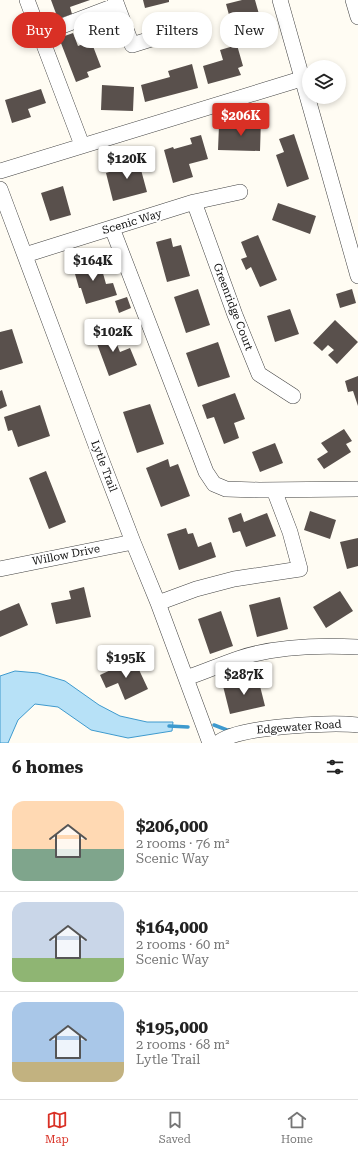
<!DOCTYPE html>
<meta charset="utf-8">
<style>
:root{--surface:#fff;--page:#f6f6f6;--text:#222;--muted:#767676;--line:#e0e0e0;--accent:#d93025}
body{margin:0;font-family:"Roboto Serif",serif;background:var(--page);color:var(--text);height:100vh;display:flex;flex-direction:column;font-size:15px;white-space:nowrap}
*{box-sizing:border-box;margin:0}
p{font-size:13px;color:var(--muted)}
.icon{flex:none;width:22px;height:22px;fill:none;stroke:currentColor;stroke-width:2;stroke-linecap:round;stroke-linejoin:round}
.map{position:relative;height:743px;overflow:hidden}
.details{display:flex;flex-direction:column;background:var(--surface);flex:1}
.details>*{flex:none}
.guide{position:absolute;left:12px;top:12px;width:334px;height:36px;display:flex;gap:8px}
.controls{position:absolute;left:302px;top:60px;display:grid;gap:8px}
.controls a{display:grid;place-items:center;width:44px;height:44px;border-radius:50%;background:var(--surface);box-shadow:0 2px 6px #0003;font-size:20px}
.price{position:absolute;translate:-50% -34px;padding:0 9px;border-radius:4px;background:#fff;color:#222;font-size:13px;line-height:26px;filter:drop-shadow(0 1px 2px #0008)}
.price::after{content:'';position:absolute;left:50%;top:24px;width:12px;height:9px;margin-left:-6px;background:inherit;clip-path:polygon(0 0,100% 0,50% 100%)}
.price.on{background:var(--accent);color:#fff}
ul{padding:0;list-style:none}
li{display:flex;align-items:center;gap:12px;height:100px;padding:0 12px}
li+li{border-top:1px solid var(--line)}
li span{display:grid;place-items:center;flex:none;width:112px;height:80px;border-radius:12px;color:#555}
li>.icon{margin-inline-start:auto}
span .icon{width:48px;height:48px;fill:#fffc;stroke-width:1}
li b{font-size:17px}
h2{display:flex;justify-content:space-between;align-items:center;height:48px;padding:0 12px;font-size:17px}
.tag{padding:0 14px;border-radius:16px;background:var(--surface);box-shadow:0 2px 6px #0003;font-size:14px;line-height:36px}
.tag.on{background:var(--accent);color:#fff}
.tab-bar{display:flex;justify-content:space-around;align-items:center;height:56px;border-top:1px solid var(--line);background:var(--surface);font-size:11px;color:var(--muted)}
.tab-bar a{display:grid;justify-items:center;gap:2px}
.tab-bar .on{color:var(--accent)}
.map>svg:first-child{display:block}
.water{fill:#b7e1f7;stroke:#3e9ace}
.lines{fill:none;stroke-linecap:round;stroke-linejoin:round}
.stream{stroke:#3e9ace;stroke-width:3.5}
.building{fill:#59504c}
.minor-casing{stroke:#434343;stroke-width:16}
.minor{stroke:#fff;stroke-width:15}
.labels{text-anchor:middle;dominant-baseline:central;stroke-width:4;stroke-linejoin:round;paint-order:stroke}
.street-label{font-size:11px;fill:#101010;stroke:#fff}
</style>
<div class="map">
<svg width="358" height="743" viewBox="0 0 358 743">
<rect width="100%" height="100%" fill="#fffcf3"/>
<path class="water" d="M 15,671 L 38,673 L 65,681 L 99,705 L 120,716 L 147,722 L 173,722 L 172,731 L 128,738 L 91,730 L 58,707 L 35,704 L 18,720 L 8,743 L 0,743 L 0,676 Z"/>
<g class="lines">
<path class="stream" d="M 214,725 L 227,730 L 230,730
M 169,726 L 188,727"/>
</g>
<path class="building" d="M 51,0 L 90,0 L 70,7 L 72,14 L 58,19 Z
M 143,0 L 169,0 L 169,2 L 145,8 Z
M 242,0 L 255,0 L 266,39 L 257,42 L 253,28 L 234,33 L 226,4 Z
M 73,33 L 78,46 L 91,41 L 101,67 L 87,72 L 89,77 L 76,82 L 59,38 Z
M 237,45 L 243,66 L 238,68 L 241,75 L 208,84 L 203,66 L 223,60 L 220,50 Z
M 192,64 L 198,88 L 145,102 L 141,85 L 170,77 L 168,71 Z
M 102,85 L 134,87 L 133,111 L 101,110 Z
M 41,89 L 46,103 L 28,109 L 31,117 L 12,123 L 5,100 Z
M 249,118 L 261,119 L 260,151 L 218,150 L 219,125 L 248,126 Z
M 294,134 L 309,179 L 287,187 L 276,155 L 284,152 L 279,139 Z
M 201,135 L 208,159 L 189,164 L 193,177 L 173,183 L 164,150 L 173,147 L 174,149 L 192,144 L 190,138 Z
M 137,155 L 147,192 L 113,201 L 106,173 L 125,167 L 123,159 Z
M 63,186 L 71,215 L 50,221 L 41,193 Z
M 278,203 L 316,216 L 310,234 L 272,220 Z
M 258,235 L 277,280 L 260,287 L 251,267 L 246,270 L 241,259 L 247,257 L 241,242 Z
M 171,238 L 173,247 L 181,245 L 190,276 L 167,282 L 156,242 Z
M 99,259 L 106,284 L 113,283 L 117,295 L 86,304 L 81,288 L 79,288 L 73,267 Z
M 198,289 L 210,325 L 186,333 L 174,297 Z
M 352,289 L 356,303 L 340,308 L 336,294 Z
M 127,297 L 131,308 L 119,313 L 115,301 Z
M 290,309 L 299,334 L 275,342 L 267,316 Z
M 335,320 L 358,342 L 337,364 L 328,355 L 334,350 L 328,345 L 322,351 L 313,343 Z
M 110,327 L 120,352 L 130,348 L 137,365 L 109,376 L 93,333 Z
M 12,329 L 23,363 L 0,370 L 0,332 Z
M 218,342 L 230,377 L 198,387 L 186,353 Z
M 358,376 L 358,406 L 353,391 L 348,392 L 345,381 Z
M 2,390 L 7,406 L 0,409 L 0,391 Z
M 235,393 L 245,419 L 234,423 L 239,438 L 224,444 L 214,417 L 207,419 L 202,405 Z
M 150,404 L 164,444 L 137,453 L 123,412 Z
M 40,405 L 50,436 L 18,447 L 12,430 L 8,431 L 4,417 Z
M 344,429 L 352,441 L 346,444 L 351,452 L 324,469 L 317,459 L 328,452 L 321,443 Z
M 275,443 L 283,463 L 260,472 L 252,452 Z
M 168,459 L 170,467 L 178,464 L 190,496 L 161,507 L 146,468 Z
M 46,471 L 66,522 L 49,529 L 29,478 Z
M 310,511 L 336,520 L 330,539 L 304,530 Z
M 241,513 L 244,522 L 267,513 L 276,536 L 246,547 L 240,531 L 233,533 L 228,518 Z
M 186,528 L 188,534 L 193,533 L 198,547 L 211,542 L 216,557 L 179,570 L 167,534 Z
M 358,538 L 358,566 L 347,569 L 340,542 Z
M 84,587 L 91,617 L 56,624 L 51,603 L 71,599 L 69,591 Z
M 340,591 L 353,611 L 326,628 L 313,607 Z
M 280,597 L 288,629 L 257,637 L 249,605 Z
M 19,603 L 28,625 L 0,637 L 0,611 Z
M 221,611 L 233,646 L 210,654 L 198,619 Z
M 134,659 L 148,689 L 125,700 L 118,683 L 106,688 L 100,675 Z
M 258,678 L 265,706 L 230,714 L 223,686 Z"/>
<g class="lines">
<g class="minor-casing">
<path id="minor" d="M 27,0 L 82,145
M 115,0 L 132,45 L 193,26
M 280,0 L 358,276
M 353,0 L 358,17
M 41,34 L 117,5
M 0,171 L 301,79
M 0,189 L 103,464 L 133,542 L 158,603 L 210,743
M 194,202 L 235,315 L 259,374 L 293,396
M 112,228 L 206,472 L 214,484 L 226,489 L 259,490 L 358,489
M 25,255 L 194,202 L 240,192
M 0,569 L 133,542
M 158,603 L 196,589 L 234,579 L 300,569 L 290,532 L 274,490
M 186,678 C 204,672 222,664 240,658 C 277,646 320,645 358,647
M 218,743 C 237,726 331,722 358,725"/>
</g>
<use href="#minor" class="minor"/>
</g>
<g class="labels">
<g class="street-label">
<text transform="translate(132 222) rotate(-17)">Scenic Way</text>
<text transform="translate(233 307) rotate(69)">Greenridge Court</text>
<text transform="translate(104 466) rotate(69)">Lytle Trail</text>
<text transform="translate(66 555) rotate(-11)">Willow Drive</text>
<text transform="translate(299 727) rotate(-4)">Edgewater Road</text>
</g>
</g>
</svg>
<div class="controls">
<a><svg class="icon" aria-label="layers" viewBox="0 0 24 24"><path d="M12 4l9 5-9 5-9-5zM3 14l9 5 9-5"/></svg></a>
</div>
<b class="price on" style="left:241px;top:137px">$206K</b>
<b class="price" style="left:127px;top:180px">$120K</b>
<b class="price" style="left:93px;top:282px">$164K</b>
<b class="price" style="left:113px;top:353px">$102K</b>
<b class="price" style="left:126px;top:679px">$195K</b>
<b class="price" style="left:244px;top:696px">$287K</b>
<div class="guide">
<a class="tag on">Buy</a>
<a class="tag">Rent</a>
<a class="tag">Filters</a>
<a class="tag">New</a>
</div>
</div>
<section class="details">
<h2>6 homes<svg class="icon" aria-label="filters" viewBox="0 0 24 24"><path d="M4 7h16M4 17h16"/><circle cx="9" cy="7" r="2"/><circle cx="15" cy="17" r="2"/></svg></h2>
<ul>
<li><span style="background:linear-gradient(#ffd9b3 60%,#7fa58c 0)"><svg class="icon" aria-label="home" viewBox="0 0 24 24"><path d="M3 11l9-7 9 7M6 9v11h12V9"/></svg></span><div><b>$206,000</b><p>2 rooms · 76 m²</p><p>Scenic Way</p></div></li>
<li><span style="background:linear-gradient(#c9d6e8 70%,#8fb573 0)"><svg class="icon" aria-label="home" viewBox="0 0 24 24"><path d="M3 11l9-7 9 7M6 9v11h12V9"/></svg></span><div><b>$164,000</b><p>2 rooms · 60 m²</p><p>Scenic Way</p></div></li>
<li><span style="background:linear-gradient(#a9c7e8 75%,#c2b280 0)"><svg class="icon" aria-label="home" viewBox="0 0 24 24"><path d="M3 11l9-7 9 7M6 9v11h12V9"/></svg></span><div><b>$195,000</b><p>2 rooms · 68 m²</p><p>Lytle Trail</p></div></li>
</ul>
</section>
<nav class="tab-bar">
<a class="on"><svg class="icon" aria-label="map" viewBox="0 0 24 24"><path d="M3 6l6-2 6 2 6-2v14l-6 2-6-2-6 2zM9 4v14M15 6v14"/></svg>Map</a>
<a><svg class="icon" aria-label="saved" viewBox="0 0 24 24"><path d="M7 4h10v16l-5-4-5 4z"/></svg>Saved</a>
<a><svg class="icon" aria-label="home" viewBox="0 0 24 24"><path d="M3 11l9-7 9 7M6 9v11h12V9"/></svg>Home</a>
</nav>
